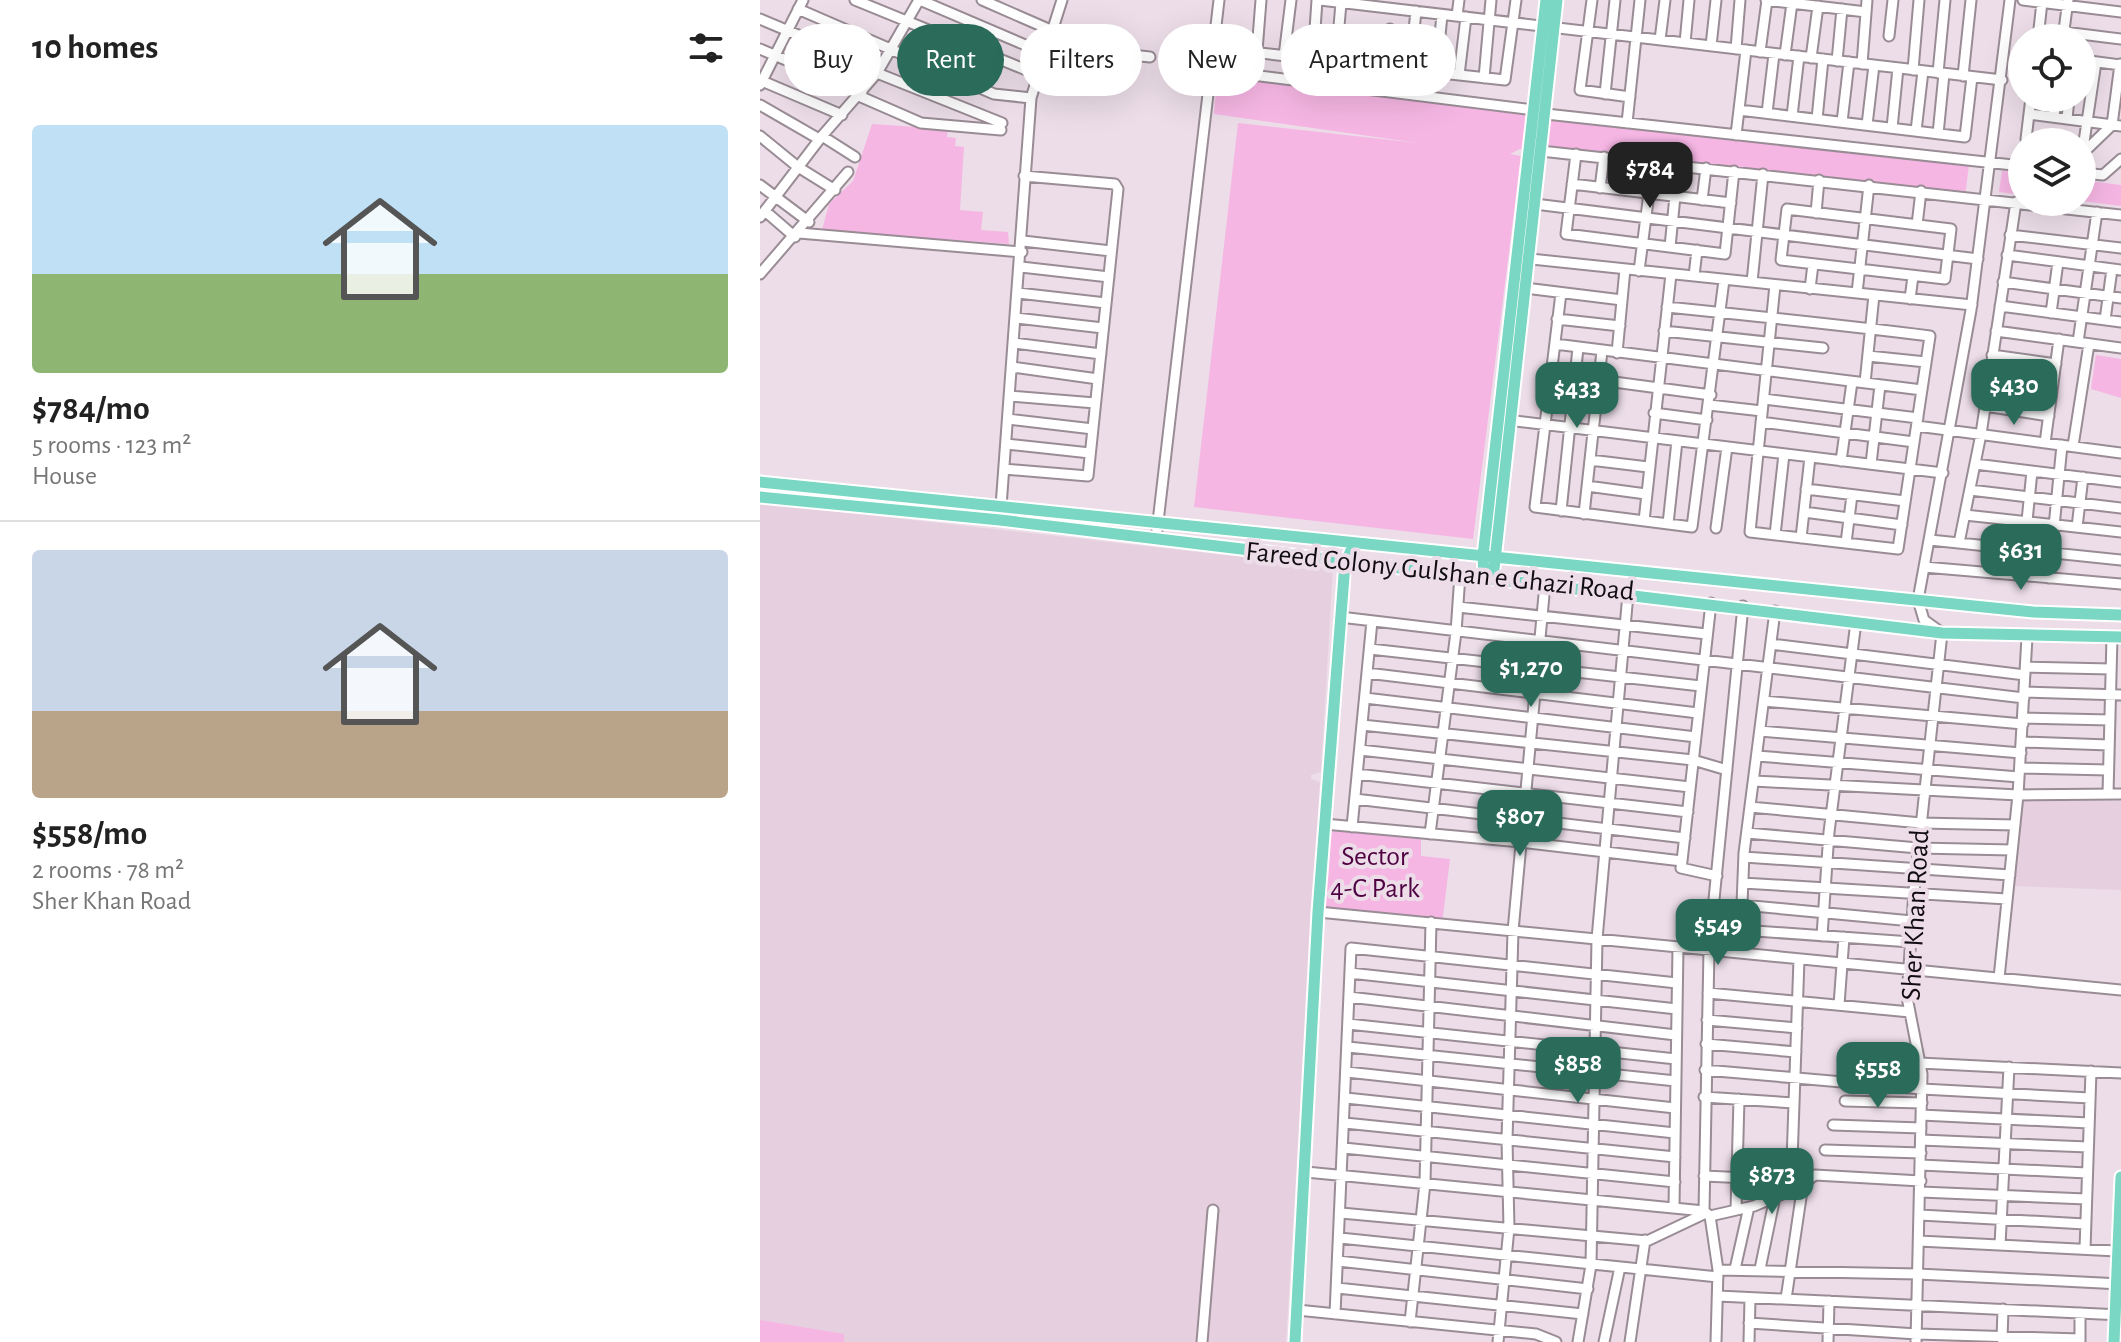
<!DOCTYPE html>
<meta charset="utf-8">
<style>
:root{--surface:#fff;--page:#f2f2f2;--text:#222;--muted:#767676;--line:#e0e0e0;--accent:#2a6b5a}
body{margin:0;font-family:"Alegreya Sans",sans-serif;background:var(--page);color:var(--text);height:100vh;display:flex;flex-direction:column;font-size:30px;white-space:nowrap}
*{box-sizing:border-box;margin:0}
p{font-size:26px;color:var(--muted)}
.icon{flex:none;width:44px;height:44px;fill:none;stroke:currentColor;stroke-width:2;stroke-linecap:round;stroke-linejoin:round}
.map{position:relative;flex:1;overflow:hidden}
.side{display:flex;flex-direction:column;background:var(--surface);width:760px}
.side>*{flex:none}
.banner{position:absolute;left:24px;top:24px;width:760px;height:72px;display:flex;gap:16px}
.controls{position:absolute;left:1248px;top:24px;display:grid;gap:16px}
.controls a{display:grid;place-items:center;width:88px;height:88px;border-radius:50%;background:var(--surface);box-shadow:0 8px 32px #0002;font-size:40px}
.price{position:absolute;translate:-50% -68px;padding:0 18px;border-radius:16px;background:var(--accent);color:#fff;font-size:26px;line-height:52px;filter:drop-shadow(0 2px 4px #0008)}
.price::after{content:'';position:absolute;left:50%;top:48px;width:24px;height:18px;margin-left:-12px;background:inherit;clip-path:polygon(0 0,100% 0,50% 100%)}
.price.current{background:#222;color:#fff}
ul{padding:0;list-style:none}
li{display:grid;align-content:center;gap:16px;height:424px;padding:0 32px}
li+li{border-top:2px solid var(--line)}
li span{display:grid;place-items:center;height:248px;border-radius:8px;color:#555}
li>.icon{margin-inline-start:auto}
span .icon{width:144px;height:144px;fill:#fffc;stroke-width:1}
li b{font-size:34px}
h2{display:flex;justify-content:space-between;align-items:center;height:96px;padding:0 32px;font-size:34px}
.pill{padding:0 28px;border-radius:36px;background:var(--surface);box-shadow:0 8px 32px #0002;font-size:28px;line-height:72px}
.pill.current{background:var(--accent);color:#fff}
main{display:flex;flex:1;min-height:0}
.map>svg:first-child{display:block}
.built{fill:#e6d0df}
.green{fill:#f6b6e4}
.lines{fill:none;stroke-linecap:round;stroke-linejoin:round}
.minor-casing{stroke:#998c95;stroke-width:13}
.major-casing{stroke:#fff;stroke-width:15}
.minor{stroke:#fff;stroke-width:9}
.major{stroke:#79d7c3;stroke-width:11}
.labels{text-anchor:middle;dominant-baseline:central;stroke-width:8;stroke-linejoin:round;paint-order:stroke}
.street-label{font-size:28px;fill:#110c10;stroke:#ecdde8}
.park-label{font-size:28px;fill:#500343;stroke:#ecdde8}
</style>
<main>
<section class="side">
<h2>10 homes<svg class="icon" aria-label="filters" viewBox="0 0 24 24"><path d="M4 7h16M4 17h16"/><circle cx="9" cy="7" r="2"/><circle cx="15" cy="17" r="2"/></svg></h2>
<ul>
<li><span style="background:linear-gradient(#bfe0f5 60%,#8fb573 0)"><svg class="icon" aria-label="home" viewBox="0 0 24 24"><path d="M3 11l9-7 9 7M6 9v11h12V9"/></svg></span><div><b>$784/mo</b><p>5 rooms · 123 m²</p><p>House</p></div></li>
<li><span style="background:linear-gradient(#c9d6e8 65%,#b9a48a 0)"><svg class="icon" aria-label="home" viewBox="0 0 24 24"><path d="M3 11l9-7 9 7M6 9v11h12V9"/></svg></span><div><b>$558/mo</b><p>2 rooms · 78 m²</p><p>Sher Khan Road</p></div></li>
</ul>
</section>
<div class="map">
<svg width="1361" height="1342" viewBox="0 0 1361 1342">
<rect width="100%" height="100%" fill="#ecdde8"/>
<path class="built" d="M 0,503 L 573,567 L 561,772 L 551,775 L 551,779 L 560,782 L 526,1342 L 0,1342 Z
M 1263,801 L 1361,801 L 1361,890 L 1254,886 Z"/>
<path class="green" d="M 457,77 L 1209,165 L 1205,196 L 760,149 L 750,154 L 761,156 L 713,539 L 434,507 L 478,123 L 658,143 L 454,114 Z
M 112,124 L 188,129 L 187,137 L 196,138 L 195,146 L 204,147 L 200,210 L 223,212 L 221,230 L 248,232 L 249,244 L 62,230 L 69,204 L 93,181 Z
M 1242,171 L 1262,173 L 1262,195 L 1239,192 Z
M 1322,180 L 1361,185 L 1361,206 L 1322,201 Z
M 1336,355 L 1361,359 L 1361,398 L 1331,389 Z
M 564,824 L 661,833 L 661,856 L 690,859 L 682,924 L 558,912 Z
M 0,1320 L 84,1334 L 84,1342 L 0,1342 Z"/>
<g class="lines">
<g class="minor-casing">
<path id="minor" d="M 95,0 L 276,74
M 160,0 L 284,53
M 222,0 L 293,31
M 501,0 L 497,51 L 500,53 L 745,80 L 756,0
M 560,0 L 1242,80
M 832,0 L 820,90 L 870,97
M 1006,0 L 1106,12
M 1263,0 L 1361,12
M 38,9 L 234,94 L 271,98
M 697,16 L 699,0
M 0,19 L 119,69
M 1304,32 L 1361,39
M 1129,36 L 1133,0
M 1278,38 L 1282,2
M 1303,38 L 1308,0
M 900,40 L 905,0
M 925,43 L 929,0
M 287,46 L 390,57
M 951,46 L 956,0
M 0,49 L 102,92
M 577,49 L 581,3
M 652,49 L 656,11
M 976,49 L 980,0
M 1000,52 L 1007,0
M 1025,55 L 1032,3
M 524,56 L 531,0
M 678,56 L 682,15
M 1051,58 L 1058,6
M 553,59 L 557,0
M 1322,60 L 1361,65
M 1077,61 L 1082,9
M 1102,64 L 1107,0
M 602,65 L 605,32
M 626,67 L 630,29
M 452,70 L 774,110
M 1153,70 L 1159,0
M 117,73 L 242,123
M 1178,73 L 1185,0
M 699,75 L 706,17
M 1203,76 L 1211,0
M 724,78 L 731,0
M 2,81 L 82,115
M 0,85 L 43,0
M 845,94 L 855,0
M 99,96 L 161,123 L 241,130
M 1271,98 L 1269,114 L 1361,126
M 0,105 L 59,139
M 979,110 L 1205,137 L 1212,77
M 1007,113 L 1014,54
M 786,114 L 1262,166
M 1269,114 L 1266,139 L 1288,142
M 1032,116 L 1039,56
M 1294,117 L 1296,98
M 1057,119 L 1063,59
M 1307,119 L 1309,98
M 1082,122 L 1089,62
M 867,123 L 880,0
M 1107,125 L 1114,65
M 1132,128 L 1138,68
M 1156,131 L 1163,71
M 1178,134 L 1184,74
M 976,135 L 986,50
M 0,136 L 38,167 L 75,190
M 62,136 L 95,157
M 781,151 L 1361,215
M 1323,153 L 1352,125 L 1360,64
M 816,154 L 806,234 L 965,254 L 974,171
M 1322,155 L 1336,62
M 1322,173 L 1343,175 L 1361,159
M 812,184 L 971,203
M 0,185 L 49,222
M 840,188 L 844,157
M 942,200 L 946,168
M 775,204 L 1218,259
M 1027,209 L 1191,229 L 1185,279 L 1021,260 Z
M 5,211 L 35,237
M 1056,213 L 1059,180
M 0,217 L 62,136 L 117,73 L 159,0
M 1157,225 L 1161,191
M 39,233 L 262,252
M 1250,235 L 1361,248
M 263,241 L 351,251
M 910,247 L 915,196
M 1247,255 L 1361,270
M 761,258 L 1212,305
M 261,267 L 349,277
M 879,271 L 893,162
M 0,274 L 88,172
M 934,276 L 937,250
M 992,282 L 1003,174
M 1243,282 L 1361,298
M 765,288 L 862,300
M 1050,289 L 1053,264
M 258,293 L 346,303
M 801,293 L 775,507 L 932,527 L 964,280
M 1097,293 L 1109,185
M 1150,299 L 1153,276
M 1240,306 L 1361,322
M 907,307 C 995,316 1083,325 1170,336 L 1138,549 L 990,532 C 998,450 1007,367 1015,285
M 1291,313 L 1298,262
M 256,318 L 343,328
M 797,319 L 860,326
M 1345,320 L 1352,269
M 904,331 L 1063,348
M 1236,331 L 1361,348
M 1318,342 L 1337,212
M 254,343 L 341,354
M 795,344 L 1162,390
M 857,353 L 865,269
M 1232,355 L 1296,364
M 1108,356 L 1166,362
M 252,367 L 338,379
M 839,380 L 951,395
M 1229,380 L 1292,390
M 1105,383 L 1114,295
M 250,396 L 335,403
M 1004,399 L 1158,418
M 949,405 L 1002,411
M 1225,406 L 1289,416
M 894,413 L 947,420
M 248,419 L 333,429
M 747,420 L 1183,473
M 1001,422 L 1154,442
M 1157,426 L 1361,453
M 1285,443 L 1299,339
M 246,444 L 330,453
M 1313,446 L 1329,344
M 830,460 L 888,467
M 1081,461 L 1092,382
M 1111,464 L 1120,385
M 1215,464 L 1361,482
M 244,469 L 328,476 L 358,189 L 355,184 L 264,176
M 827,486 L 886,494
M 1046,489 L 1145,501
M 1210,490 L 1361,508
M 801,511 L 818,348
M 1044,512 L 1142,525
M 824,514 L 842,351
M 1205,515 L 1361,532
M 240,520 L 271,98 L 302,0
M 884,521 L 911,274
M 1267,521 L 1272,471
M 908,524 L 917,441
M 1317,527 L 1323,477
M 956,528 L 967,447
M 1015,535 L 1024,454
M 1041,538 L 1050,457
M 396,539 L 459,0
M 1170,540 L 1361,560
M 1086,543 L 1092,495
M 1199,543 L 1221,434 L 1256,202
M 1164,567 L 1361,584
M 1289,578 L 1302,445
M 698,607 L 947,634
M 1015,611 L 984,853 L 981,930 L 1151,942
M 580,617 L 1264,698
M 1011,644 L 1265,675
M 610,649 L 941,686
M 1266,667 L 1351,669
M 607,673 L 938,713
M 1264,692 L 1361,695
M 605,698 L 936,737
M 1004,701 L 1263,724
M 1263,718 L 1350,720
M 602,725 L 933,760 L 967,770
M 1000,731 L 1261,753
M 1262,742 L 1349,745
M 600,750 L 930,787
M 997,756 L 1259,777
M 1260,768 L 1348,770
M 597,774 L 928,812
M 994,781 L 1258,795 L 1361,794
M 1348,794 L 1352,637
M 595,799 L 925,838
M 990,807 L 1161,823 L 1255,825
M 564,824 L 761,842 L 922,861 L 921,868 L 957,876
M 592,827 L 612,621
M 987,833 L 1158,848 L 1252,850
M 670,834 L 696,632 L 700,575
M 984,857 L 1250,875
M 922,861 L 951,603
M 983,883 L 1247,899
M 982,905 L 1152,921
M 558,912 L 1361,990
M 1062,936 L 1069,832 L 1096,622
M 590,973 L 917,1009
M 1239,978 L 1258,795 L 1267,637
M 948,993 L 1150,1012
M 589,997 L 916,1035
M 1079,1005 L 1084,937
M 947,1020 L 1037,1028
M 588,1024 L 916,1059
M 946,1044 L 1036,1052
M 588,1047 L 916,1081
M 1160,1063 L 1361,1073
M 945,1070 L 1162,1089 L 1330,1098
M 587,1072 L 915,1108
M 944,1097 L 1034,1103
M 586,1098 L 915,1133
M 1085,1101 L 1162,1103
M 1161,1115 L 1329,1123
M 585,1123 L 915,1157
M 1073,1125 L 1161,1128
M 1161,1140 L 1328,1147
M 584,1148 L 915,1182
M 1065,1150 L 1161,1153
M 1161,1165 L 1327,1173
M 546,1172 L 944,1211
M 944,1176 L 1031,1180
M 1031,1190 L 1039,959
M 1161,1192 L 1326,1199
M 914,1208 L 918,947
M 976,1210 L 979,1099
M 581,1213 L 887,1241 L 946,1213
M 1160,1215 L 1325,1224
M 950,1216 L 994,1206 L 1039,1187 L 1055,1175 L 1161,1181
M 580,1238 L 958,1277
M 1159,1241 L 1357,1251
M 1240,1245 L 1249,1067
M 1325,1249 L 1331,1071
M 578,1261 L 828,1289
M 975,1269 L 989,1207
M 1000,1269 L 1015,1197
M 958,1270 L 1158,1274 L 1361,1284
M 577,1288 L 823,1314
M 958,1296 L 1361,1315
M 1026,1299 L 1043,1184
M 537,1310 L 776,1334 L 796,1342
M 575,1314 L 591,948 L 917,983
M 650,1322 L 665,1183 L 671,922
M 989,1323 L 1157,1334 L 1320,1339
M 1242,1339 L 1243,1309
M 1320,1341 L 1320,1313
M 442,1342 L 453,1210
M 738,1342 L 749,1228 L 747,1140 L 753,931 L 785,584
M 818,1342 L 831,1265 L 837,939 L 868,594
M 844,1342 L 860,1267
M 870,1342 L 885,1240
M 956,1342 L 958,1270 L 950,1216 L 944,1211 L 949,950 L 983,606
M 989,1342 L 990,1298
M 1068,1342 L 1069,1301
M 1156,1342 L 1162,1074 L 1147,997 L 1154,891 L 1182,633 L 1164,620 L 1158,600 L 1211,310 L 1250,0"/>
</g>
<g class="major-casing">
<path id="major" d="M 0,482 L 1273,612 L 1361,615
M 0,497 L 240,520 L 1182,633 L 1361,637
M 724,577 L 723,556 L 786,0
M 733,578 L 797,0
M 535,1342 L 558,912 L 585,563 L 594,544
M 1354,1342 L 1361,1177"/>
</g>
<use href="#minor" class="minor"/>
<use href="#major" class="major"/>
</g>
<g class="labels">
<g class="street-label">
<text transform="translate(680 572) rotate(6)">Fareed Colony Gulshan e Ghazi Road</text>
<text transform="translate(1156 915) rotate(-87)">Sher Khan Road</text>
</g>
<g class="park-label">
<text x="615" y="857">Sector<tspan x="615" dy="32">4-C Park</tspan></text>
</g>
</g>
</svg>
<div class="controls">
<a><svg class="icon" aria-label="locate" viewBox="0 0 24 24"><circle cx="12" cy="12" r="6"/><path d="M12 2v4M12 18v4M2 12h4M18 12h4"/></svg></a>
<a><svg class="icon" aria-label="layers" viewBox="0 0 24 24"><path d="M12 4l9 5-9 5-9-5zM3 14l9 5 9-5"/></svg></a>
</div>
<b class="price current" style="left:890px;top:210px">$784</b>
<b class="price" style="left:1254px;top:427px">$430</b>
<b class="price" style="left:817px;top:430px">$433</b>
<b class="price" style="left:1261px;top:592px">$631</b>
<b class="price" style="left:771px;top:709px">$1,270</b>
<b class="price" style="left:760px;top:858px">$807</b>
<b class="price" style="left:958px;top:967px">$549</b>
<b class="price" style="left:818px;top:1105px">$858</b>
<b class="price" style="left:1118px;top:1110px">$558</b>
<b class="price" style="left:1012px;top:1216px">$873</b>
<div class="banner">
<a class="pill">Buy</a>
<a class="pill current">Rent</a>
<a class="pill">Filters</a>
<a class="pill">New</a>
<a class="pill">Apartment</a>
</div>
</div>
</main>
